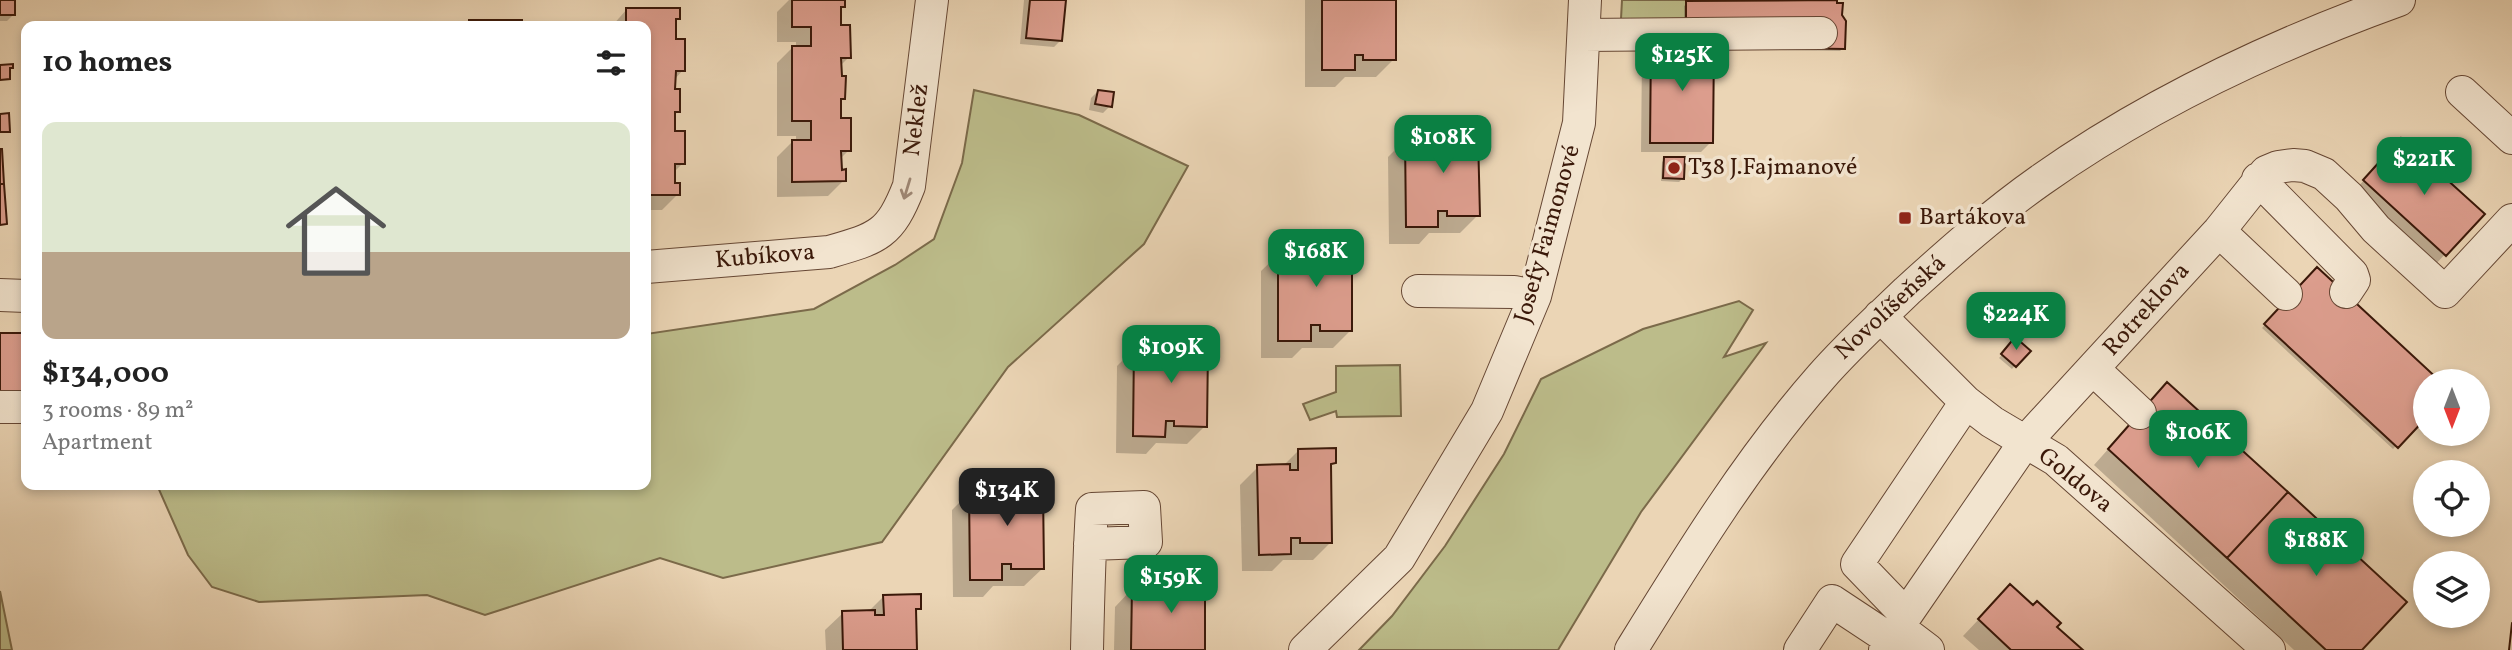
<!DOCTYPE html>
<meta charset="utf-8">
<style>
:root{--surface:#fff;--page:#f6f6f6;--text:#222;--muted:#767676;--line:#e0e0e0;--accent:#0b8043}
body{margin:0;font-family:Vollkorn,serif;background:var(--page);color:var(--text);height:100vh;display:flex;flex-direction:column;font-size:26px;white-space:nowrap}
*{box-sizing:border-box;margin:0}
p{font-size:23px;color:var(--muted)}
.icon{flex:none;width:38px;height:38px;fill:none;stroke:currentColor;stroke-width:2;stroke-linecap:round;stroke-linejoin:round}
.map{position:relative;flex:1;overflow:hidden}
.side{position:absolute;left:21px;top:21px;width:630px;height:469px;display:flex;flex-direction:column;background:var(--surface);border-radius:14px;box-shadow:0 4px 10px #0003}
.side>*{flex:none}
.needle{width:46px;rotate:180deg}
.tools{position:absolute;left:2413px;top:369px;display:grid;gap:14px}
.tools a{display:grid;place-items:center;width:77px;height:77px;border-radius:50%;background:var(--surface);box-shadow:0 4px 10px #0003;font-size:35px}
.price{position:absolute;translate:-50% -60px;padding:0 16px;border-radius:14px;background:var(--accent);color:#fff;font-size:23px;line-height:46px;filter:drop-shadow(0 2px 4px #0008)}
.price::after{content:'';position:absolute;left:50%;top:42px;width:21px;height:16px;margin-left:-10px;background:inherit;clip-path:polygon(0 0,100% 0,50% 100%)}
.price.on{background:#222;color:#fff}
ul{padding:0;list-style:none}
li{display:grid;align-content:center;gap:14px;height:371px;padding:0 21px}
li+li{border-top:2px solid var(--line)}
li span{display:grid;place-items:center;height:217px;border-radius:14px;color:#555}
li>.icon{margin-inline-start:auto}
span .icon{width:126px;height:126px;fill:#fffc;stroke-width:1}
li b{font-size:30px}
h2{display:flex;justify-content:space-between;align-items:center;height:84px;padding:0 21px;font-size:30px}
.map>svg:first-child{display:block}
.green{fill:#bcbc8a;stroke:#7b6a4a;stroke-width:2}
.shadow{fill:#0003}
.building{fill:#dc9d8d;stroke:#3a1809;stroke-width:2}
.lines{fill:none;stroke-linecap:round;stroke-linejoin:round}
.minor-casing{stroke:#664734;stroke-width:34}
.minor{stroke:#f2e4cf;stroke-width:32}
.tram{stroke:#3a1809;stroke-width:2}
.oneway{stroke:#9f8876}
.poi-dot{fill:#8f2418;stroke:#f2e4cf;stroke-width:2.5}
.labels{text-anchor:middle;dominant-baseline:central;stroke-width:7;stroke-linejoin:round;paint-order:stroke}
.street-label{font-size:24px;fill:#3a1809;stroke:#f2e4cf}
.poi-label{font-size:24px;fill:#3a1809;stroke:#f2e4cf;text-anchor:start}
</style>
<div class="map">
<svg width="2512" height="650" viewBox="0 0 2512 650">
<rect width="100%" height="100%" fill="#ebd5b5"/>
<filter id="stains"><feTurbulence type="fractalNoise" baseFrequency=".00286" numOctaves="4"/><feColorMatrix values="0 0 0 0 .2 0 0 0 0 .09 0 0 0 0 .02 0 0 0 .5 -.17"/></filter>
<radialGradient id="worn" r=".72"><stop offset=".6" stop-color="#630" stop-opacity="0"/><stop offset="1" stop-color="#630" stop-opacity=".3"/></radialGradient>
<path class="green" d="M 1622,0 L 1687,0 L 1687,22 L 1621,19 Z
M 974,90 L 1079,115 L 1188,166 L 1144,244 L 1008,367 L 882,542 L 723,578 L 660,558 L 485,615 L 427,595 L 259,602 L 212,587 L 188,555 L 157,485 L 646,485 L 646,334 L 814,309 L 895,265 L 934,239 L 962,163 Z
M 1739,301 L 1753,310 L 1724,357 L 1766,343 L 1641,512 L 1558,650 L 1359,650 L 1392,616 L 1445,546 L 1504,454 L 1541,379 L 1643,329 Z
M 1400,365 L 1401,416 L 1337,417 L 1336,411 L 1310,420 L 1303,404 L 1336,392 L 1336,366 Z
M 0,591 L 12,650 L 0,650 Z"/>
<path class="shadow" d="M 789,0 L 844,0 L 844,6 L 839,10 L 839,27 L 849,57 L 840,66 L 844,98 L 840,102 L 840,120 L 849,150 L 840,159 L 844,180 L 828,196 L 777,197 L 777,157 L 793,141 L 796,141 L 796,136 L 777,136 L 777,63 L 793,47 L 796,47 L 796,42 L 777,42 L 777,12 Z
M 1024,0 L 1065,0 L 1061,40 L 1054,47 L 1020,44 Z
M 1305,0 L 1394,0 L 1394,59 L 1376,77 L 1345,77 L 1335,87 L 1305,87 Z
M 1691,0 L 1836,0 L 1843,48 L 1840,51 L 1712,49 L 1711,142 L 1701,152 L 1641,152 L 1642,55 L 1651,45 L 1684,45 L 1684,6 Z
M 0,1 L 14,14 L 7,21 L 0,21 Z
M 627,9 L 678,19 L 674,23 L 674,40 L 683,70 L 674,80 L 678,111 L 674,116 L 674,133 L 683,163 L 674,172 L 674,184 L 678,194 L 662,210 L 646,210 L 646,26 L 612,26 Z
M 1098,91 L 1110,106 L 1103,113 L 1089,110 L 1091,98 Z
M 1447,123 L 1482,135 L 1477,140 L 1478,215 L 1460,233 L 1429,233 L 1419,244 L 1389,244 L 1388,157 L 1406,139 L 1431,139 Z
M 2392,150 L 2482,214 L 2435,265 L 2354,191 Z
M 1665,159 L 1682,179 L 1679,182 L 1661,181 L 1662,162 Z
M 26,170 L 26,183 L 24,183 L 23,173 Z
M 1320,238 L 1356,251 L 1350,256 L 1351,330 L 1333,348 L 1302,348 L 1292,358 L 1261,358 L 1261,271 L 1279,254 L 1305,254 Z
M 2317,269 L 2426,382 L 2426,415 L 2393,449 L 2262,328 Z
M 1177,334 L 1212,347 L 1206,352 L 1205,426 L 1187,444 L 1156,443 L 1146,454 L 1116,453 L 1117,366 L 1135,348 L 1162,349 Z
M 2016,340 L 2028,351 L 2012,369 L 1999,358 Z
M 2152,400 L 2360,650 L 2294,650 L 2094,465 Z
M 1298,451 L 1334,463 L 1329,468 L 1331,542 L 1313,560 L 1283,560 L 1272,571 L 1242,571 L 1240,485 L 1258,467 L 1283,466 Z
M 1011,477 L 1047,489 L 1041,495 L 1042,569 L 1024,586 L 993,586 L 983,597 L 953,597 L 952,510 L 970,492 L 996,492 Z
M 1174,574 L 1209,588 L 1204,593 L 1203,650 L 1114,650 L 1115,607 L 1132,589 L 1159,590 Z
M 884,596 L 920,608 L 914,613 L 915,650 L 826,650 L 825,630 L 843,613 L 868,612 Z
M 1995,602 L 2055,627 L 2080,650 L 1979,650 L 1963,636 Z"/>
<path class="building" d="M 0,0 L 15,0 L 15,15 L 0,15 Z
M 792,0 L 845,0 L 845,7 L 841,7 L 841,25 L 850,25 L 851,58 L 841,58 L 842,76 L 846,76 L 845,99 L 841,99 L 841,118 L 851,118 L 851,151 L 841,151 L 842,170 L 846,169 L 846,181 L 792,182 L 792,140 L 811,140 L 811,121 L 792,121 L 792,46 L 811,46 L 811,27 L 792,27 Z
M 1030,0 L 1066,0 L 1062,41 L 1026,38 Z
M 1322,0 L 1396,0 L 1396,60 L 1363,60 L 1363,55 L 1355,55 L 1355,70 L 1322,70 Z
M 1837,0 L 1837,3 L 1843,3 L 1842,15 L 1846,21 L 1845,49 L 1714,47 L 1686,43 L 1686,1 Z
M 626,8 L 680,8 L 680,19 L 676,19 L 676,39 L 685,39 L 685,71 L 676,71 L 675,89 L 680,89 L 680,112 L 675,112 L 675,131 L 685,131 L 685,164 L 675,164 L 675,183 L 680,183 L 680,195 L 646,195 L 646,26 L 626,26 Z
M 469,20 L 522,20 L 522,26 L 469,26 Z
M 1651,43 L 1714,44 L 1713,143 L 1650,143 Z
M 13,64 L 13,68 L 10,68 L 10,79 L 0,80 L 0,65 Z
M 1098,90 L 1114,92 L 1112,107 L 1095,104 Z
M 9,113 L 10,132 L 0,132 L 0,114 Z
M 1446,121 L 1483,121 L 1484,136 L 1478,136 L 1480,216 L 1447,216 L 1447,211 L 1438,211 L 1438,227 L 1406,227 L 1405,137 L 1437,137 L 1437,142 L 1446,142 Z
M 2401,138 L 2485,214 L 2446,256 L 2363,180 Z
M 0,149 L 2,149 L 4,184 L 0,184 Z
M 1664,157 L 1685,157 L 1684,179 L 1663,178 Z
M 0,184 L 4,184 L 7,224 L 0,225 Z
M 1320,236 L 1357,236 L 1357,252 L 1352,252 L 1352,331 L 1320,331 L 1320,325 L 1311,325 L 1311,341 L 1278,341 L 1278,252 L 1310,252 L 1311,257 L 1320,257 Z
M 2317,267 L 2441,382 L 2426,382 L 2426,418 L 2398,448 L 2264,324 Z
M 1176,332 L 1214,333 L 1213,348 L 1208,348 L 1207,427 L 1174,426 L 1174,421 L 1166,421 L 1165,437 L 1133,436 L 1134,346 L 1167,347 L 1167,352 L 1175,353 Z
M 0,333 L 26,333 L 26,396 L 0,396 Z
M 2015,337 L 2031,351 L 2016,367 L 2001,354 Z
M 2167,382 L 2288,492 L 2227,558 L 2108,449 Z
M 1336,448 L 1336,463 L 1331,464 L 1332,543 L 1300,543 L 1300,538 L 1291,538 L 1291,554 L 1259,555 L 1257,465 L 1290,464 L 1290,470 L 1298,470 L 1298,449 Z
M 1011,475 L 1048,475 L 1048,490 L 1043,490 L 1044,569 L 1011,569 L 1011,564 L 1002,564 L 1002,580 L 970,580 L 969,491 L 1002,491 L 1002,496 L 1011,496 Z
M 2288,492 L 2407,602 L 2362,650 L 2326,650 L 2227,558 Z
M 1173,573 L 1211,573 L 1211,588 L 1205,588 L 1205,650 L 1131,650 L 1132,587 L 1164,588 L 1164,593 L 1173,593 Z
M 2010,584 L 2033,605 L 2037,601 L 2061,623 L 2057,627 L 2083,650 L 2011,650 L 1978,619 Z
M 921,594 L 921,609 L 916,609 L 917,650 L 843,650 L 842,611 L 875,610 L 875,615 L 884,615 L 883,595 Z"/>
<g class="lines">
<g class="minor-casing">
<path id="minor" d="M 1584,35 L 1821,33
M 2462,92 L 2512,138
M 2258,179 L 2352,274 L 2354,280 L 2346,292
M 2219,231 L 2286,294
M 646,267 L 829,252 C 878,238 890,235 909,186 L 932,0
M 1418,291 L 1514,292 L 1535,296
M 0,295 L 26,296
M 1880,316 L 1966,402 L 1992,422 L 2056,460 L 2269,650
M 2093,369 L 2140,413
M 0,407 L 26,407
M 1906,615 L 1857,564 L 1966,402
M 1899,628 L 1928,650
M 1087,650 C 1088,603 1089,556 1092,509 L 1144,507 L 1146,542 L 1090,544
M 1305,650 L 1399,558 L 1487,411 L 1535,296 L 1579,123 L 1585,0
M 1631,650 C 1689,556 1748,460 1821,377 C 1848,346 1878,319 1907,291 C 1950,252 1994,213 2041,180 C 2150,103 2274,45 2399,0
M 1800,650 L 1832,601 L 1891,640
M 1885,650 L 1906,615 L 2025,442 L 2219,231 L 2266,172 L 2278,167 L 2293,165 L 2305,166 L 2324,174 L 2349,197 L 2376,229 L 2445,292 L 2512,220"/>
</g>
<use href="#minor" class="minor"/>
<path class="tram" d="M 2509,650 L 2512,623"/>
</g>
<defs><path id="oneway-shaft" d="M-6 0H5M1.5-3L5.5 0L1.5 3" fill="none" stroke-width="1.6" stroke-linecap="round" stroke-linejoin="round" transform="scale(1.75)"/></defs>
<use class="oneway" href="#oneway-shaft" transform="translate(907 189) rotate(107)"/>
<g class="poi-dot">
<circle cx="1674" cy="168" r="7"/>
<rect x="1898" y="211" width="14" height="14" rx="3.5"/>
</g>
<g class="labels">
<g class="street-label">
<text transform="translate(917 120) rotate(-83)">Neklež</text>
<text transform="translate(1548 234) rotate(-74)">Josefy Faimonové</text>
<text transform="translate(765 257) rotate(-5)">Kubíkova</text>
<text transform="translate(1891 308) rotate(-43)">Novolíšeňská</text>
<text transform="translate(2147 310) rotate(-48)">Rotreklova</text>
<text transform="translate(2075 481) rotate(39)">Goldova</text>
</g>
<g class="poi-label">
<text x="1688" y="168">T38 J.Fajmanové</text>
<text x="1919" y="218">Bartákova</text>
</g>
</g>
<rect width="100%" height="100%" filter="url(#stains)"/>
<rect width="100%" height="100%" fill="url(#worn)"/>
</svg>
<div class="tools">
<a><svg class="needle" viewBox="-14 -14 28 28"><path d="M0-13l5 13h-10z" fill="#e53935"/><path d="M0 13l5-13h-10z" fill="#767676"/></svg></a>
<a><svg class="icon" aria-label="locate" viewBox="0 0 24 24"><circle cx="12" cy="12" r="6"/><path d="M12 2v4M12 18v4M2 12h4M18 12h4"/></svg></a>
<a><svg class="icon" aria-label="layers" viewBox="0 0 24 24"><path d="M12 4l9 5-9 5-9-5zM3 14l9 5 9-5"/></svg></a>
</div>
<b class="price" style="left:1682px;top:93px">$125K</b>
<b class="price" style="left:1443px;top:175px">$108K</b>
<b class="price" style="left:2424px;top:197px">$221K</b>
<b class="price" style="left:1316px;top:289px">$168K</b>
<b class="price" style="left:2016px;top:352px">$224K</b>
<b class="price" style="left:1171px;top:385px">$109K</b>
<b class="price" style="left:2198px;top:470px">$106K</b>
<b class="price on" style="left:1007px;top:528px">$134K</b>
<b class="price" style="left:2316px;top:578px">$188K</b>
<b class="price" style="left:1171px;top:615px">$159K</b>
<section class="side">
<h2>10 homes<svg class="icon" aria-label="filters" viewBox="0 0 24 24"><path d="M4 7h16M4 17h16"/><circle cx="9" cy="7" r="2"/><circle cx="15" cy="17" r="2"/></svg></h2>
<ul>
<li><span style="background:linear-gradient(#dfe7d0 60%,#b9a48a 0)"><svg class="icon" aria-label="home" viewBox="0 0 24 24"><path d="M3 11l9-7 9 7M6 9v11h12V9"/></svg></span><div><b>$134,000</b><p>3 rooms · 89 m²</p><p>Apartment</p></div></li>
</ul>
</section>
</div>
